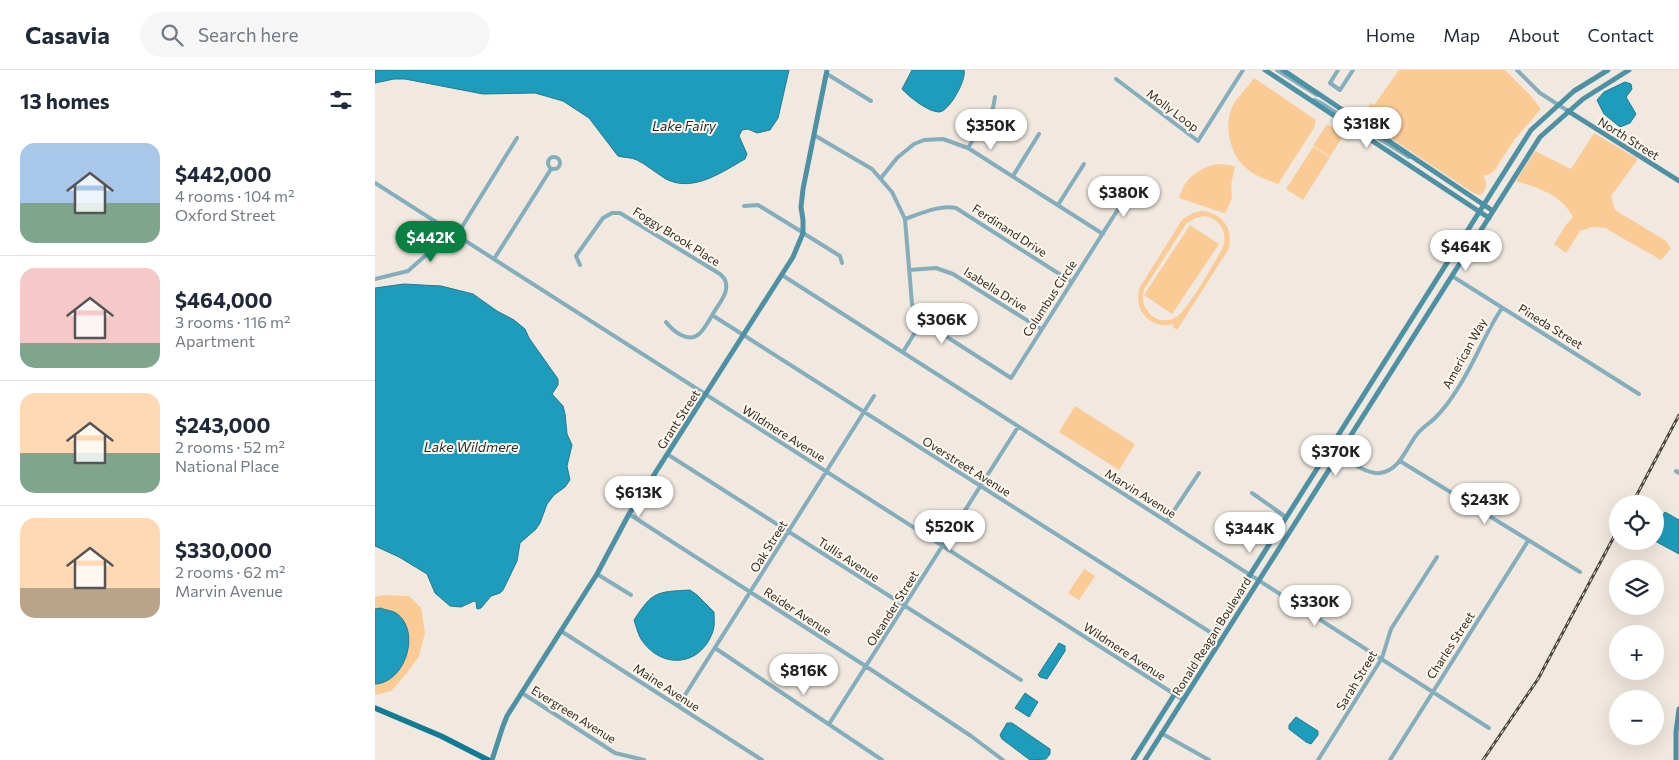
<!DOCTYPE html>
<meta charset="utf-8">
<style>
:root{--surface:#fff;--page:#f6f6f7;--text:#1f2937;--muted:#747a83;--line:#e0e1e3;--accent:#0b8043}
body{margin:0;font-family:Commissioner,sans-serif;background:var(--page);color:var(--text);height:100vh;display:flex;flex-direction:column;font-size:19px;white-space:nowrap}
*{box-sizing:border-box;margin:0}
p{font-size:16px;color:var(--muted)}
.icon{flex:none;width:28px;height:28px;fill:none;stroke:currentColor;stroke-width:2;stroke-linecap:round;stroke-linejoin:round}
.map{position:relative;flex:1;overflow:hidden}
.panel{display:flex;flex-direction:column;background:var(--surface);width:375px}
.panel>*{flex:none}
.controls{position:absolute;left:1234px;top:425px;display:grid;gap:10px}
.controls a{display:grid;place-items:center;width:55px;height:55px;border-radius:50%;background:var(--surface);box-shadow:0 5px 20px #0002;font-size:25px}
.price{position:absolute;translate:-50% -42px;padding:0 11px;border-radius:18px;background:#fff;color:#222;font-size:16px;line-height:32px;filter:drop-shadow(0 1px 2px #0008)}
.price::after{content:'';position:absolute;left:50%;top:30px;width:15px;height:11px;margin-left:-8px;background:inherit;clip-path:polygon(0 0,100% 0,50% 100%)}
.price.current{background:var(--accent);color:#fff}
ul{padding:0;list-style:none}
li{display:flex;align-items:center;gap:15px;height:125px;padding:0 20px}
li+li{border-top:1px solid var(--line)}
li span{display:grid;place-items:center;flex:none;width:140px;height:100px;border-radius:15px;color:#555}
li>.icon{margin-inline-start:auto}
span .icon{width:60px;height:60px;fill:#fffc;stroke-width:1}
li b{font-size:21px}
h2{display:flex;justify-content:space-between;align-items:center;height:60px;padding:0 20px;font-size:21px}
header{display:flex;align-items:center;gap:30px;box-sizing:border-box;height:70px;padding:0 25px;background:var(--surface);border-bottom:1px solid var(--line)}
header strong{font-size:24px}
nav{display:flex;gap:28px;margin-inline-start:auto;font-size:18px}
.search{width:350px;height:45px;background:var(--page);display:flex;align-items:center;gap:12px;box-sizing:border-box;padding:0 18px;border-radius:28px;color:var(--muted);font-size:19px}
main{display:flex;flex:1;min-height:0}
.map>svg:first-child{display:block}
.green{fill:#fbcb96;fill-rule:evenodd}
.water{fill:#1e9cbb;stroke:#237a8f}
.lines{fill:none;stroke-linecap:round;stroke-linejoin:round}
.street{stroke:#84aebc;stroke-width:4}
.secondary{stroke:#4d91a5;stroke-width:5}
.primary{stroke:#127b94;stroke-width:5.5}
.rail-casing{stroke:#4a4742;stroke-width:3}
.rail{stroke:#fff6ec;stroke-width:1;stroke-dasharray:4;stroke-linecap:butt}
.labels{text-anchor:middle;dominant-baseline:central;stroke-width:4;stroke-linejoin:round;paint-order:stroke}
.street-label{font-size:12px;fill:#2e2b27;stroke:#fff6ec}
.water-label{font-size:14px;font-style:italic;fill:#1b2f35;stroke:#fff6ec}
</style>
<header>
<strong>Casavia</strong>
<div class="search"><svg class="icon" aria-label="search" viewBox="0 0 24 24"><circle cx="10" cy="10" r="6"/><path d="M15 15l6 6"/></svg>Search here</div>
<nav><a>Home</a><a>Map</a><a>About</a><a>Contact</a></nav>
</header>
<main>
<section class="panel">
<h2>13 homes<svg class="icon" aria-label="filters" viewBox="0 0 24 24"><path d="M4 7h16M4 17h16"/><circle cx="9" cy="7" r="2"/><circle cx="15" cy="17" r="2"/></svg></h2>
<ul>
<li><span style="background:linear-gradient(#a9c7e8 60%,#7fa58c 0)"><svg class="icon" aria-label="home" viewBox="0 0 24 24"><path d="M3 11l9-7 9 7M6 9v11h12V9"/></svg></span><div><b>$442,000</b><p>4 rooms · 104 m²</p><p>Oxford Street</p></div></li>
<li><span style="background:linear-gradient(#f6c9c9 75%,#7fa58c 0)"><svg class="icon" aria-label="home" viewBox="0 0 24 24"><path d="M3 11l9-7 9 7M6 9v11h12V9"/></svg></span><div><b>$464,000</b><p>3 rooms · 116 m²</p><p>Apartment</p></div></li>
<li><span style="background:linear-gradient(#ffd9b3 60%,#7fa58c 0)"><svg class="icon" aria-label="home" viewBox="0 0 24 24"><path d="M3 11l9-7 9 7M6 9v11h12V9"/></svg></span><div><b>$243,000</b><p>2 rooms · 52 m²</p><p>National Place</p></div></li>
<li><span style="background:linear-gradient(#ffd9b3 70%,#b9a48a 0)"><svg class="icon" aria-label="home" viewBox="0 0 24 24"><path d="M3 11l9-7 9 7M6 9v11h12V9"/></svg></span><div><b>$330,000</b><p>2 rooms · 62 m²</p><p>Marvin Avenue</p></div></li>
</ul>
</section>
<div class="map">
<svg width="1304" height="690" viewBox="0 0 1304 690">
<rect width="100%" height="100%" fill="#f1e8df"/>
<path class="green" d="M 1024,0 L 1130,0 L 1155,25 L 1166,39 L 1139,70 L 1119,101 L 1113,105 L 1108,105 C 1112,113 1113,119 1105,125 L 1100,124 L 985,48 L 996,33 L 999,35 Z
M 879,8 L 941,50 L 939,58 L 903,114 C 892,110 880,106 871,98 C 856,86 849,59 856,40 C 860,28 872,19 879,8 Z
M 952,54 L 969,65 L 955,86 L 938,76 Z
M 1219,63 L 1263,89 L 1236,126 L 1240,140 L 1291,171 L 1296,179 L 1286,190 L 1230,158 L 1217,157 L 1205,161 L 1191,183 L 1179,174 L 1190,156 L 1198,147 C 1185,124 1166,119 1141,111 L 1160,81 L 1196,99 Z
M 938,77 L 955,87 L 928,130 L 911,119 Z
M 842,94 L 855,95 L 860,97 L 856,114 L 857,128 L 851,142 L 849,143 L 804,128 C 810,108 822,99 842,94 Z
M 826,141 C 847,142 860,160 853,180 L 802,260 L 798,257 L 799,254 C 776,260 757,240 765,217 L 807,150 L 818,143 ZM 830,146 C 845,149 853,162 848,177 C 841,191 813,238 803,246 C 795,252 782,252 775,244 C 768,237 766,228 769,219 L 811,154 L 820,148 Z
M 815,155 L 844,174 L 797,244 L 769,225 Z
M 700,336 L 760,374 L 744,400 L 684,362 Z
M 709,499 L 720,506 L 704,530 L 693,523 Z
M 8,525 L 34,526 L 46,538 L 50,563 L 44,586 L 31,604 L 16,621 L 0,625 L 0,614 L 5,614 L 6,538 L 0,539 L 0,527 Z"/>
<path class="water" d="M 0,0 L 414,0 L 403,48 L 395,60 L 382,63 L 373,59 L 367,60 L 364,66 L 372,84 L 370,89 C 347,102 318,123 291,109 C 281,103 272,95 262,90 C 256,87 249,88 243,86 L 214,48 L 188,31 L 160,23 L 108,24 L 30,9 L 19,9 L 0,13 Z
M 537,0 L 589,0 C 592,9 574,42 564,42 C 553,42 533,26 527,19 Z
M 1250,12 L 1256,14 L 1257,19 L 1251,27 L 1261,44 L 1255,53 L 1245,57 L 1229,44 L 1222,30 L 1229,22 Z
M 29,214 L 66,216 L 98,224 L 122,241 L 139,250 L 150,259 L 154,268 L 183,309 L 183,315 L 177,324 L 188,336 L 190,344 L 192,364 L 197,375 L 192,396 L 195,410 L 190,417 L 179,425 L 172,434 L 165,453 L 161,459 L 145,473 L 142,491 L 128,520 L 125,523 L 116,526 L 106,538 L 102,539 L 101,532 L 99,531 L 86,537 L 75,536 L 60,523 L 52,504 L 24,487 L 0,476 L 0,218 Z
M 1290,442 L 1304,450 L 1304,484 L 1280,471 L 1280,457 Z
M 315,520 L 322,525 L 339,542 C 339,548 340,556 338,561 C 326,597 286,600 266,569 C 263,564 261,556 259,550 C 278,521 281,522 315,520 Z
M 6,538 C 10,540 18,541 21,543 C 47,561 30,613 0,614 L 0,539 Z
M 684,573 L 690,576 L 690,581 L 672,609 L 665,607 L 663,605 Z
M 650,623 L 663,632 L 654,647 L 640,638 Z
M 921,647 L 943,661 L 943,665 L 936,674 L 931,672 L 914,659 L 914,655 Z
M 632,653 L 637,653 L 675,679 L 675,684 L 671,689 L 655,690 L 627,669 L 625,665 Z"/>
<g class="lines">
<path class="street" d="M 902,0 L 942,25
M 963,0 L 955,13 L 965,20 L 978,0
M 1142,0 L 1165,23 L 1193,41
M 452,4 L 496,31
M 741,9 L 823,71 L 868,0
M 939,30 C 953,34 974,57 987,52
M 981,60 L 985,58 L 989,59 L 1034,87
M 439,65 L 497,99 L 517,122 L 530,149 L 537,234 L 542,245 L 547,251 L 636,308 L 754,122
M 593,78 L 618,38 L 620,27
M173 93a6 6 0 1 1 12 0a6 6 0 1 1-12 0Z
M 638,106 L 664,64
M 506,108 L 522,88 L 539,74 L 549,70 L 568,69 L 593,78 L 728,164
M 0,113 L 807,629
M 683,135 L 709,94
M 369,136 L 383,135 L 427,162
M 530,149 C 547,143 564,135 581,138 L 697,212
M 428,163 L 465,186 L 467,193
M 82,165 L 142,68
M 119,189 L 176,99
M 205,195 L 201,186 L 228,148 L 237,143 L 245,143 L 345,204 C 348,207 351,209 351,214 C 353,223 344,234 339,242 C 335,249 330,259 324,264 C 313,274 297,260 291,252
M 534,200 L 561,198 L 578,204 L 666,259
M 407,205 L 1114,658
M 1077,206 L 1264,324
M 0,209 L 33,201 L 67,171 L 75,161
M 337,245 L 838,564
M 528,282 L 547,251
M 954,378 C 967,386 990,405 1005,403 C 1026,400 1031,377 1043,363 C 1048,357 1055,353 1060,348 C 1068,340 1077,328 1083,318 C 1100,292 1110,263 1127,238
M 292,384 L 646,610
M 1025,391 L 1205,502
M 1301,401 L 1304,403
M 877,423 L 911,447
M 254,444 L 492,597 L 596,666 L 628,690
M 792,451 L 824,403
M 222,504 L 256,525
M 186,561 L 387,690
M 340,578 L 507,690
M 147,623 L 240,683 L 269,690
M 303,636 L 499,326
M 454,654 L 643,357
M 786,663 L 834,690
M 943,690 L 1007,588 L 1016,559 L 1062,487
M 1015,690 L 1153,471"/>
<path class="secondary" d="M 890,0 L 1114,148
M 908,0 L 1118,141
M 1193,41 L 1304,111
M 117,690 L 128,656 L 132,646 L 222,504 L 254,444 L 418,187 L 428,163 L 428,150 L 426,137 L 428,119 L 452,0
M 758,690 L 1156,60 L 1199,21 L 1233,0
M 770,690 L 1165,67 L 1208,29 L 1254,0
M 1301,690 L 1301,662 L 1304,639"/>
<path class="primary" d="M 0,638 L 66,666 L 113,690"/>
<g class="rail-casing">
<path id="rail" d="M 1257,434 L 1304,345
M 1108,690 L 1163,609 L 1242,461"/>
</g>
<use href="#rail" class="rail"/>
</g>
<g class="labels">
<g class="street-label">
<text transform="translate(798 40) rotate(37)">Molly Loop</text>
<text transform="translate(1254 68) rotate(32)">North Street</text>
<text transform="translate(635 160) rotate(33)">Ferdinand Drive</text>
<text transform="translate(302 166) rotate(32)">Foggy Brook Place</text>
<text transform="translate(621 219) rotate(32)">Isabella Drive</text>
<text transform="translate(674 228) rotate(-57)">Columbus Circle</text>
<text transform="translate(1176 256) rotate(32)">Pineda Street</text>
<text transform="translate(1089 283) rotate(-61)">American Way</text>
<text transform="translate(303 349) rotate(-57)">Grant Street</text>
<text transform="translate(409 363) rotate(32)">Wildmere Avenue</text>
<text transform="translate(592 396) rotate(32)">Overstreet Avenue</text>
<text transform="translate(766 423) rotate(32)">Marvin Avenue</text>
<text transform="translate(393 476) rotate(-58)">Oak Street</text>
<text transform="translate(474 489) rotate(33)">Tullis Avenue</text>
<text transform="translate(517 538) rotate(-58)">Oleander Street</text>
<text transform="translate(423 541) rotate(33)">Reider Avenue</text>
<text transform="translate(836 566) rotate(-58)">Ronald Reagan Boulevard</text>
<text transform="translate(1075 575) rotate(-57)">Charles Street</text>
<text transform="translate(750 581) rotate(33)">Wildmere Avenue</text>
<text transform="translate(981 610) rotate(-59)">Sarah Street</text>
<text transform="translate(292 617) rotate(33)">Maine Avenue</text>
<text transform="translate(199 644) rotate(32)">Evergreen Avenue</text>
</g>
<g class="water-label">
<text x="309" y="55">Lake Fairy</text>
<text x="96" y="376">Lake Wildmere</text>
</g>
</g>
</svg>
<div class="controls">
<a><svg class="icon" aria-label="locate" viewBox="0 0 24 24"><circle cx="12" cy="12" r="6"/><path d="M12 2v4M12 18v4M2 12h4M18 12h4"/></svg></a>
<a><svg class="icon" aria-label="layers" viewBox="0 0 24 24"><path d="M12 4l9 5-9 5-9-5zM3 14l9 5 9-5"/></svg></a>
<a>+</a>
<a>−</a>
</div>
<b class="price" style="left:992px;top:79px">$318K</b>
<b class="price" style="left:616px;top:81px">$350K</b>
<b class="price" style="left:749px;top:148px">$380K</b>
<b class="price current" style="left:56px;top:193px">$442K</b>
<b class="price" style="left:1091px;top:202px">$464K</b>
<b class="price" style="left:567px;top:275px">$306K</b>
<b class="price" style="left:961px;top:407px">$370K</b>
<b class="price" style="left:264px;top:448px">$613K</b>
<b class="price" style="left:1110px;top:455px">$243K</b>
<b class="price" style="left:575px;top:482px">$520K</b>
<b class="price" style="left:875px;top:484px">$344K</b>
<b class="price" style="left:940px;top:557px">$330K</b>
<b class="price" style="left:429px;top:626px">$816K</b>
</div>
</main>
